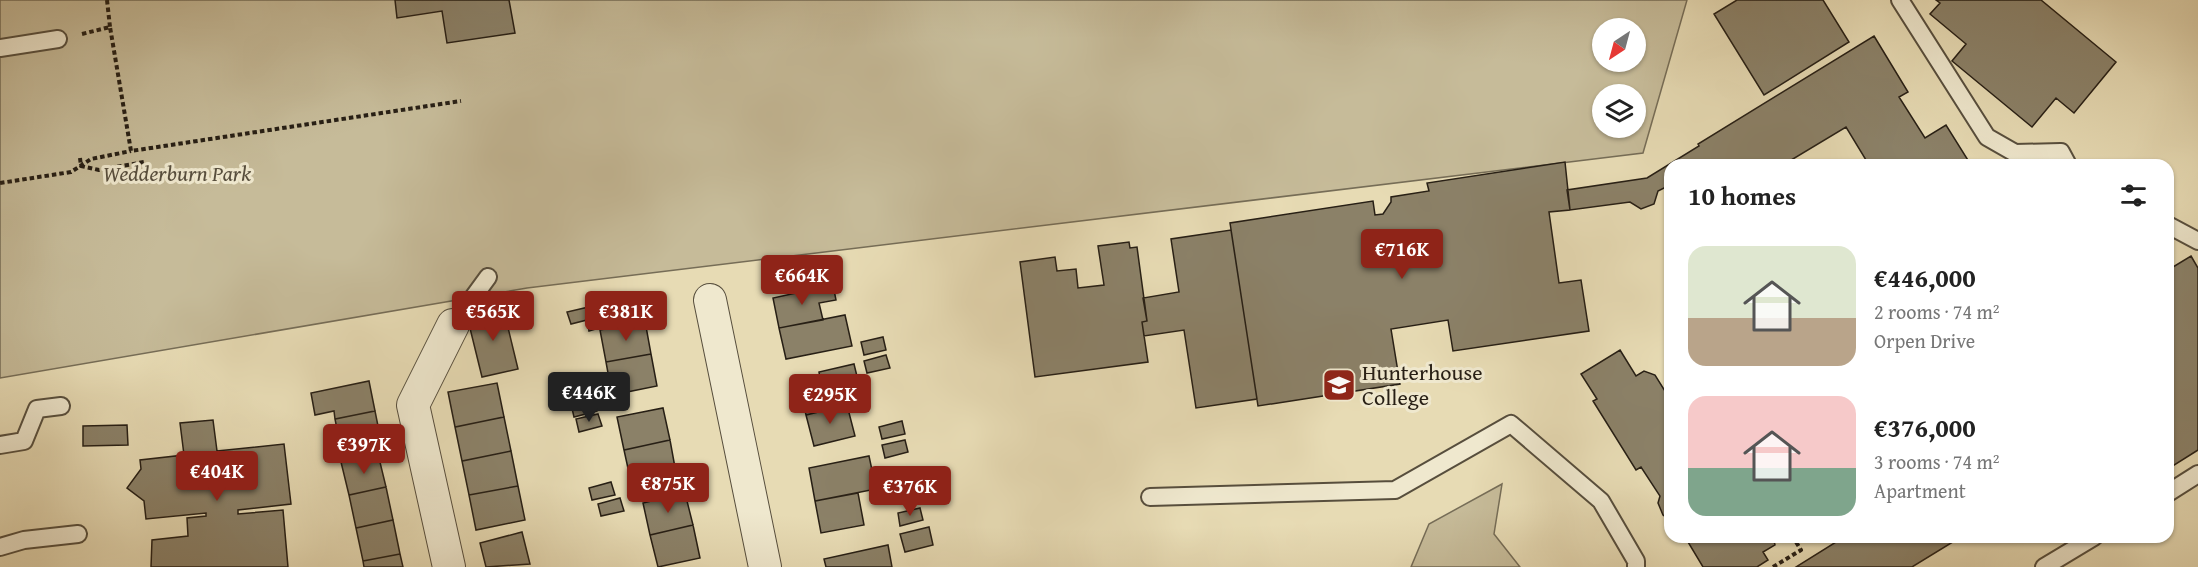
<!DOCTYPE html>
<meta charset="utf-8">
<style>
:root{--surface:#fff;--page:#f6f6f6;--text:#222;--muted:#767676;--accent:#8f2418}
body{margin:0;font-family:"Gentium Book Plus",serif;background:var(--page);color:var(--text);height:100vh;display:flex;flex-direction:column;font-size:22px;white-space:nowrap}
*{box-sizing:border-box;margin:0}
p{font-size:20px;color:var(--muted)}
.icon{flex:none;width:33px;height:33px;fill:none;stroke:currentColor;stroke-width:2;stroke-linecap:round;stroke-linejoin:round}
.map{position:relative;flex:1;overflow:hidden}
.panel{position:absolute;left:1664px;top:159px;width:510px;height:384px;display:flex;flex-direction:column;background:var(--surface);border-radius:18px;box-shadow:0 2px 4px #0004}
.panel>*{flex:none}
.needle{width:39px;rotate:216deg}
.buttons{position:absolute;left:1592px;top:18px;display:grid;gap:12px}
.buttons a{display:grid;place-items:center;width:54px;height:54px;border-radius:50%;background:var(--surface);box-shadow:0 2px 4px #0004;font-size:30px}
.price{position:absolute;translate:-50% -51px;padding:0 14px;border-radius:6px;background:var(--accent);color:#fff;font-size:20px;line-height:39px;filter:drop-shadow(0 2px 3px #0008)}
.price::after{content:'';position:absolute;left:50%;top:36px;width:18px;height:14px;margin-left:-9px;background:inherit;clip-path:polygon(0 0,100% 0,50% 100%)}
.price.selected{background:#222;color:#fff}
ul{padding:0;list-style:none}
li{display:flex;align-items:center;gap:18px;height:150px;padding:0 24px}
li span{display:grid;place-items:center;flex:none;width:168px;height:120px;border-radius:18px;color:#555}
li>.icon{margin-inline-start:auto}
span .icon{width:72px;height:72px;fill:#fffc;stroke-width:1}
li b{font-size:26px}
h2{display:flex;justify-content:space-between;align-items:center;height:72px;padding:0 24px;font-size:26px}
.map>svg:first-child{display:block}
.green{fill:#c6bb99;stroke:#766d57;stroke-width:1.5;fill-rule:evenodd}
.building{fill:#8b8168;stroke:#271f15;stroke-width:1.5}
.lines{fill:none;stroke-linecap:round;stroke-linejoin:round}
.service-casing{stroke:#574e3d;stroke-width:20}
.minor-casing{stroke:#574e3d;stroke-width:34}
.path{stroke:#271f15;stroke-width:4;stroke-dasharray:4.5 3;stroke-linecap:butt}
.service{stroke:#efe8ce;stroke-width:16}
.minor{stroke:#efe8ce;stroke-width:32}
.labels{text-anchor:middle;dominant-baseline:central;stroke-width:6;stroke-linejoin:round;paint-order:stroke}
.park-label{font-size:22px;font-style:italic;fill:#574e3d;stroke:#efe8ce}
.poi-label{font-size:22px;fill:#271f15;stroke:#efe8ce;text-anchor:start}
</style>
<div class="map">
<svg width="2198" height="567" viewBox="0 0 2198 567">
<rect width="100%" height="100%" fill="#e7dbb4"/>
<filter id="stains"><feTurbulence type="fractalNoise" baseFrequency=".00333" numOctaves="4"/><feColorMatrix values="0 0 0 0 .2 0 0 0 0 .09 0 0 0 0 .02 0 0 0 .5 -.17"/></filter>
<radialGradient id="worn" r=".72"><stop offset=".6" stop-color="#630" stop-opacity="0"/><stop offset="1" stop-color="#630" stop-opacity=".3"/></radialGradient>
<path class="green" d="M 0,0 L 1687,0 L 1643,153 L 527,288 L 0,378 ZM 1602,28 L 1635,28 L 1635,62 L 1602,62 ZM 1602,94 L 1635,94 L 1635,128 L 1602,128 Z
M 1502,484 L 1494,534 L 1520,567 L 1411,567 L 1429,524 Z"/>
<path class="building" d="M 395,0 L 509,0 L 515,33 L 447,43 L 442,11 L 397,18 Z
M 1737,0 L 1823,0 L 1849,42 L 1764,95 L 1714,14 Z
M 1936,0 L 2041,0 L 2116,62 L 2074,113 L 2056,98 L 2032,127 L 1952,61 L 1966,44 L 1930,14 L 1940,3 Z
M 1874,36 L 1908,92 L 1899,97 L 1925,138 L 1946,125 L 1971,165 L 1869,165 L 1846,127 L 1783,165 L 1711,165 L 1708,161 L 1702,165 L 1670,165 L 1670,185 L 1658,191 L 1654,204 L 1641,209 L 1630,202 L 1570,210 L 1567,190 L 1647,178 L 1699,146 L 1698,144 Z
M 1565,162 L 1570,210 L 1549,212 L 1559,283 L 1581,280 L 1589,331 L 1453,351 L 1448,320 L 1391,329 L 1400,384 L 1258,406 L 1230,223 L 1373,201 L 1375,215 L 1383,214 L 1391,202 L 1391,197 L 1429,191 L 1427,183 Z
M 1231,230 L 1257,399 L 1196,408 L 1184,330 L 1144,336 L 1142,322 L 1147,321 L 1143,298 L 1179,292 L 1171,239 Z
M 1129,242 L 1130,248 L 1137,247 L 1147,321 L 1142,322 L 1148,362 L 1035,377 L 1020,262 L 1055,257 L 1057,271 L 1076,269 L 1078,288 L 1104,285 L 1098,246 Z
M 2191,256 L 2198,268 L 2198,450 L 2168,469 L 2168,270 Z
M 833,285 L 836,300 L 819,303 L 823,320 L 779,328 L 773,298 Z
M 593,306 L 599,328 L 589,331 L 587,320 L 571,324 L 567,312 Z
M 503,307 L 518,369 L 482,377 L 467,316 Z
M 845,315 L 852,346 L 786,359 L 779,328 Z
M 645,321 L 651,354 L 606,362 L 600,330 Z
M 883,337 L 886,350 L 864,355 L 861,342 Z
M 1620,350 L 1636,376 L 1644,371 L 1655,375 L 1670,399 L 1670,520 L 1663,515 L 1658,503 L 1660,496 L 1641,467 L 1636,470 L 1593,401 L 1597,399 L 1581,374 Z
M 651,354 L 657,386 L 612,395 L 606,362 Z
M 886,355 L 890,368 L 867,373 L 864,361 Z
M 854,364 L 863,401 L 806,415 L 799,383 L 820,378 L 819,372 Z
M 369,381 L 375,411 L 335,419 L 334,411 L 315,415 L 311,393 Z
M 497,383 L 504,417 L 455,427 L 448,392 Z
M 594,399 L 597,411 L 574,417 L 571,404 Z
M 847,405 L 855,436 L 814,446 L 806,415 Z
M 663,408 L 670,440 L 624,450 L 617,417 Z
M 375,411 L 381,441 L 341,449 L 335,419 Z
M 598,414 L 602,426 L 579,432 L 576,419 Z
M 504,417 L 511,451 L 462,461 L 455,427 Z
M 213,420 L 217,451 L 284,444 L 291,504 L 238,510 L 238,514 L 283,510 L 288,567 L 151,567 L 152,540 L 188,536 L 187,518 L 206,516 L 206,513 L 146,519 L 144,501 L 127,488 L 141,469 L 140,460 L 184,455 L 180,423 Z
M 902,421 L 905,434 L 882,439 L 879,427 Z
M 127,425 L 128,445 L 83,446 L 83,426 Z
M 670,440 L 676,473 L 631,482 L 624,450 Z
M 905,440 L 908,452 L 885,458 L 882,445 Z
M 511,451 L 518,486 L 469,495 L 462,461 Z
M 378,454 L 386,487 L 349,495 L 341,462 Z
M 869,456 L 876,489 L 815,501 L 809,468 Z
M 611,482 L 615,495 L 592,500 L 589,488 Z
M 518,486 L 525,520 L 476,530 L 469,495 Z
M 386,487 L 393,520 L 356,528 L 349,495 Z
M 685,493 L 693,525 L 650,535 L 643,503 Z
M 858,493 L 864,525 L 821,533 L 815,501 Z
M 620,498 L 624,511 L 601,516 L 598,504 Z
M 920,508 L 923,520 L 900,526 L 898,513 Z
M 393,520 L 400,554 L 363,561 L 356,528 Z
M 693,525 L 700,558 L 658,567 L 650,535 Z
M 929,527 L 933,545 L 905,552 L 900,534 Z
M 522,532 L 530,564 L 486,567 L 480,543 Z
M 1685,537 L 1773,537 L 1775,545 L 1763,552 L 1768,560 L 1757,567 L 1703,567 Z
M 1844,537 L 1961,537 L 1912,567 L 1796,567 Z
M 888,545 L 892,567 L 826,567 L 824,559 Z
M 400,554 L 403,567 L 364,567 L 363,561 Z"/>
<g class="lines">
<g class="service-casing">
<path id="service" d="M 1900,0 L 1987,137 L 2015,153 L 2061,152 L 2068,165
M 0,48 L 58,39
M 2168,225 L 2198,241
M 453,325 L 488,277
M 0,445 L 24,441 L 37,409 L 61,406
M 2168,493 L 2198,474
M 1150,497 L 1395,490 L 1511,424 L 1601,501 L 1636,561 L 1636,567
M 0,547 L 24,540 L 78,534
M 2044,567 L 2094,537"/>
</g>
<g class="minor-casing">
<path id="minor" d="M 710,300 L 765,567
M 449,567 L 413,405 L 453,325"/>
</g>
<path class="path" d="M 107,0 L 110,27
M 82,34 L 110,27 L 131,151 L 461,101
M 80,158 L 81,166 L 99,170 L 144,162 L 145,168
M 0,183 L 71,172 L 91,159 L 131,151
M 1773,567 L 1801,550 L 1793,537"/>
<use href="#service" class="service"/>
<use href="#minor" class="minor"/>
</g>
<defs>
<g id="school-square" transform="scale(1.725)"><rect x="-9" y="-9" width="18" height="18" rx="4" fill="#8f2418" stroke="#efe8ce"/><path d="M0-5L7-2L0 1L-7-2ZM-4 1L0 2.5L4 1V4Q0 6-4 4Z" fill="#fff"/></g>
</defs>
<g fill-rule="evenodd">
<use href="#school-square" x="1339" y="385"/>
</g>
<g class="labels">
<g class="park-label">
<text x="177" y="173">Wedderburn Park</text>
</g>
<g class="poi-label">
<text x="1362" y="372">Hunterhouse<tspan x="1362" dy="25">College</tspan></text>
</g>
</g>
<rect width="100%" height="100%" filter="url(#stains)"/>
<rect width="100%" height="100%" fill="url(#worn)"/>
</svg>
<div class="buttons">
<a><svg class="needle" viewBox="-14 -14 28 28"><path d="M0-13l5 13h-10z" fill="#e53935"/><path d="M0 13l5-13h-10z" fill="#767676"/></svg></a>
<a><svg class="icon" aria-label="layers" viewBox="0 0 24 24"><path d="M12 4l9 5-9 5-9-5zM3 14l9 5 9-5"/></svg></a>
</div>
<b class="price" style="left:1402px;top:280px">€716K</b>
<b class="price" style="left:802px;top:306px">€664K</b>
<b class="price" style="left:493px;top:342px">€565K</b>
<b class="price" style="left:626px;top:342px">€381K</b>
<b class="price selected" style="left:589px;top:423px">€446K</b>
<b class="price" style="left:830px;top:425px">€295K</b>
<b class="price" style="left:364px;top:475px">€397K</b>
<b class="price" style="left:217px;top:502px">€404K</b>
<b class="price" style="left:668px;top:514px">€875K</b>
<b class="price" style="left:910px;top:517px">€376K</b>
<section class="panel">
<h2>10 homes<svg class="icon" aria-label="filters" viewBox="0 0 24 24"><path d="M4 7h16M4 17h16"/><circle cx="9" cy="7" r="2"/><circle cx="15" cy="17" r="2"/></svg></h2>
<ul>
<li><span style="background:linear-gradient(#dfe7d0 60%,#b9a48a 0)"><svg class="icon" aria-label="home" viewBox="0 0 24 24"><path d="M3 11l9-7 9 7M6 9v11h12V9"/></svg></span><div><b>€446,000</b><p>2 rooms · 74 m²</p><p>Orpen Drive</p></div></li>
<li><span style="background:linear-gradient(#f6c9c9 60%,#7fa58c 0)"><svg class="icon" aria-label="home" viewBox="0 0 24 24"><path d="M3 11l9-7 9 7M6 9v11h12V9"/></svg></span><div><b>€376,000</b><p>3 rooms · 74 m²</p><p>Apartment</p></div></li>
</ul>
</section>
</div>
